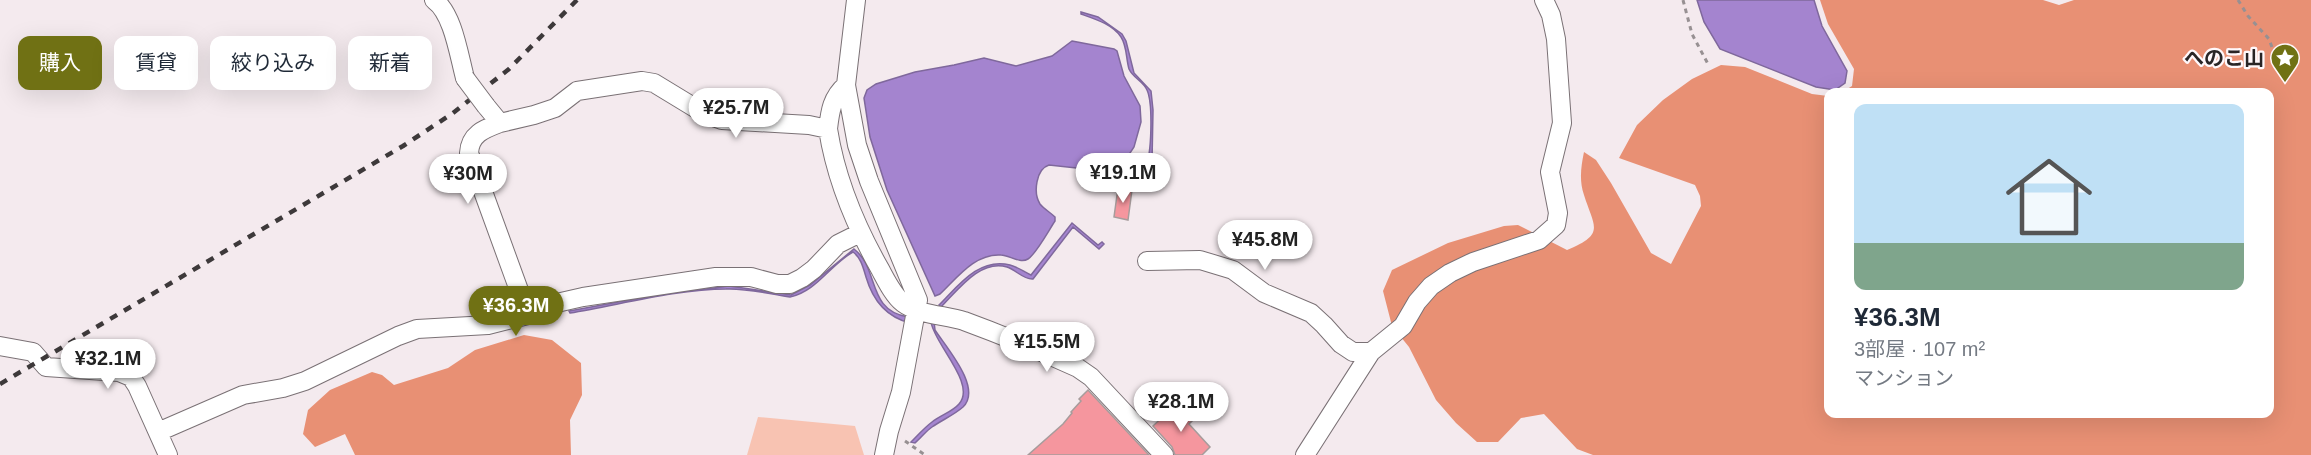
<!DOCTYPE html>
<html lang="ja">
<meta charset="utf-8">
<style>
:root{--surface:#fff;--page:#f6f6f7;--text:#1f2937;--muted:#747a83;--accent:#707114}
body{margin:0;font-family:Helvetica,"Noto Sans JP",sans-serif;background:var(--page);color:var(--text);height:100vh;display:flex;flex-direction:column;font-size:22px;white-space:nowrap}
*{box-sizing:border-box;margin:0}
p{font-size:20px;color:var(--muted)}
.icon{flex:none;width:33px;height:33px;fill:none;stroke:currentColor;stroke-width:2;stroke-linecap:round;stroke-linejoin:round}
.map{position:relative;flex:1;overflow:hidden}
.side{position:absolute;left:1824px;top:88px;width:450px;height:330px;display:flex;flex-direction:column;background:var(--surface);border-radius:12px;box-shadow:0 6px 24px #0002}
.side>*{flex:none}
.banner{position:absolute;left:18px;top:36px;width:570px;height:54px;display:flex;gap:12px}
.price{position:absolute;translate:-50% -51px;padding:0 14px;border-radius:21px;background:#fff;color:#222;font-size:20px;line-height:39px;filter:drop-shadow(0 2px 3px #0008)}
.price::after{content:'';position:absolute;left:50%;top:36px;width:18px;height:14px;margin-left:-9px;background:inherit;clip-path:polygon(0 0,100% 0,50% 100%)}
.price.active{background:var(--accent);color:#fff}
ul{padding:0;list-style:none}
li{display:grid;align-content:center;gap:12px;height:318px;padding:0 30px}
li span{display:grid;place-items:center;height:186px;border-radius:12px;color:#555}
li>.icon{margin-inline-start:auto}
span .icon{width:108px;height:108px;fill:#fffc;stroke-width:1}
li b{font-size:26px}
.pill{padding:0 21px;border-radius:12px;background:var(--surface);box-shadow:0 6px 24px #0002;font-size:21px;line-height:54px}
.pill.active{background:var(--accent);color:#fff}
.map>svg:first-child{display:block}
.green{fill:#f8c3b2}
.forest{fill:#e89074}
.water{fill:#a484cf;stroke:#7f689c;stroke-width:1.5}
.building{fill:#f5969e;stroke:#a79c9c;stroke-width:1.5}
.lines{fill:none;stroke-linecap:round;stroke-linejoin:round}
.minor-casing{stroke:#7a7175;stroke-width:20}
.path{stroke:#979092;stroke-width:3;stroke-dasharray:4.5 4.5;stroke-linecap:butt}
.minor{stroke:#fff;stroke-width:18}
.rail{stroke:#3d393a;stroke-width:4.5;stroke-dasharray:8 8;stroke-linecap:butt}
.minor-bridge-casing{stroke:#7a7175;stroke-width:20;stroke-linecap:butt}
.minor-bridge{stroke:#fff;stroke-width:18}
.labels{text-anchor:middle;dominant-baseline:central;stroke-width:4.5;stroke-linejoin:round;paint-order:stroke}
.poi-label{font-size:20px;font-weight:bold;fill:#292526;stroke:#fff8fb;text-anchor:end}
</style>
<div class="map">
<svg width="2311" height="455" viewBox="0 0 2311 455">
<rect width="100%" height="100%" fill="#f4eaee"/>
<path class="green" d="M 758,417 L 855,426 L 864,455 L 747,455 Z"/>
<path class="forest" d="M 1820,0 L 2043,0 L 2059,5 L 2074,0 L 2311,0 L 2311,455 L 1593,455 L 1577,449 L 1544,414 L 1521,418 L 1498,442 L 1477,442 L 1456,423 L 1436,400 L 1409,347 L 1392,326 L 1383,291 L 1392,270 L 1448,243 L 1504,226 L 1518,225 L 1567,250 C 1606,234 1594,227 1584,195 C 1579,181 1581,166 1584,152 L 1596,160 L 1611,183 L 1651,253 L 1671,264 L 1701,206 L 1700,196 L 1695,185 L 1619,158 L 1637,125 L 1663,100 L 1692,79 L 1721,65 L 1745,67 L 1812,94 L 1828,96 L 1828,414 L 2270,414 L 2270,93 L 1841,93 L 1852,86 L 1854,69 L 1828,24 Z
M 524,335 L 552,340 L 581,363 L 582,395 L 570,420 L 571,455 L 355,455 L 345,434 L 315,447 L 303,434 L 308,410 L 330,390 L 372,372 L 382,375 L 394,385 L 448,368 L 475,350 Z"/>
<path class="water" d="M 1697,0 L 1814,0 L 1822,26 L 1847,71 L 1845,83 L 1835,90 L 1816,87 L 1720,49 L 1704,22 Z
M 1081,12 L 1098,17 L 1122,34 L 1126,41 L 1134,73 L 1151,91 L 1153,110 L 1152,163 L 1149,168 L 1126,180 L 1124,186 L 1121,185 L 1126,176 L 1145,168 C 1152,156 1153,103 1147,90 C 1143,81 1133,78 1129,69 C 1126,59 1127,46 1121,37 C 1112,24 1095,19 1081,14 Z
M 1072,41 L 1114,49 L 1117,51 L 1124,76 L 1140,106 L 1141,122 L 1134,147 L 1128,156 L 1121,164 L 1104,171 L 1049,165 C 1036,169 1033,193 1040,204 C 1044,209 1051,213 1055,217 L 1055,221 C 1049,230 1036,254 1028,259 C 1020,264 1009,255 1001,255 C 975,253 957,278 940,294 L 935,296 L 887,190 L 870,137 L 864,98 L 867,90 L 876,84 L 915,72 L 954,65 L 984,58 L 1016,66 L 1052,56 Z
M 1072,223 L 1098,245 L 1102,242 L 1104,244 L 1099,249 L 1073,227 L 1033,279 C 1024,280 1016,270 1007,267 C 980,259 958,290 941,307 L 939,305 C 958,286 979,257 1010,265 C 1018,267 1024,272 1031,275 Z
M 854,249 C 880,269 866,310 908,317 L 910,323 C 886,317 873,301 866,277 C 863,267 861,258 853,252 C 831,264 816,292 790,297 C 769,294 747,288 726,289 C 677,289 619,305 570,313 L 569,311 L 651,296 L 729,286 L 791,295 L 810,285 Z
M 934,321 L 935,330 C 945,346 983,388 963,407 C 954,415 942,420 932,427 C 926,431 921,438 915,443 L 911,442 C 918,435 924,428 932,422 C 941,415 952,412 959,404 C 977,384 934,344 931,322 Z"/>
<path class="building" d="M 1118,188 L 1132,190 L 1128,220 L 1114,217 Z
M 1088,390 L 1149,455 L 1028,455 L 1063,424 L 1072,413 L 1071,412 L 1081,401 L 1079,399 Z
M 1176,404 L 1183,411 L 1185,409 L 1195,418 L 1189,424 L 1210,447 L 1202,455 L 1175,455 L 1172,447 L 1153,426 Z"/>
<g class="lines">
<g class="minor-casing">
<path id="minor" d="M 434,0 C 453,13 459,56 465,78
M 846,85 L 857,145 L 869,181 L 918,300 L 901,392 L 889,431 L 884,455
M 486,106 L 500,123 L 534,115 L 555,108 L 577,91 L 642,81 L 654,83 L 705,114 L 722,120 L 809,125 L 828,129 C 836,180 855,225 880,269 C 886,280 893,295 903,303 C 919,315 945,315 964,321 C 1002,335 1041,351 1078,368 L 1091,377 L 1164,455
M 500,123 C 484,129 470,134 469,153 L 528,315
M 828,129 C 830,111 832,97 846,85 L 856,0
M 1147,261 L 1200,260 L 1233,270 L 1264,293 L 1311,313 L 1324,325 L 1341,344 L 1353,352 L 1371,352
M 0,346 L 33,352 L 46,367 L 119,372 L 131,377 L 137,386 L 168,455
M 158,432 L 243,395 L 283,388 L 305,381 L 398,336 L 417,329 L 488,325 L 528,315 L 561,302 L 583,297 L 716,277 L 751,277 L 777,284 L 790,284 L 802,278 L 814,269 L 838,244 L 860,233
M 1305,455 L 1371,352 L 1403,326 L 1417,302 L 1431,286 L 1450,273 L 1473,262 L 1539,240 L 1556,225 L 1558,213 L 1550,172 L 1562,123 L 1556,39 L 1551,15 L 1544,0"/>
</g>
<path class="path" d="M 1683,0 L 1692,34 L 1708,64
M 2238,0 L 2248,16 L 2269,39 L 2285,83
M 905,441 L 925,455"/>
<use href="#minor" class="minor"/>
<path class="rail" d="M 0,384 L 403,146 L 453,113 L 509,69 L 577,0"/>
<g class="minor-bridge-casing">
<path id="minor-bridge" d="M 465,78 L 486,106"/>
</g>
<use href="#minor-bridge" class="minor-bridge"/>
</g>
<defs>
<g id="sight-pin" transform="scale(1.5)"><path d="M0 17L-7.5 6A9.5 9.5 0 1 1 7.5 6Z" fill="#707114" stroke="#fff8fb"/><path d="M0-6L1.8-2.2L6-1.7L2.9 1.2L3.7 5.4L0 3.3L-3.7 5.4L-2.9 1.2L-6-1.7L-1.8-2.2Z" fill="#fff"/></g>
</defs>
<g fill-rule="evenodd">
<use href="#sight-pin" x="2285" y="58"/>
</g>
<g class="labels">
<g class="poi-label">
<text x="2264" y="58">へのこ山</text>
</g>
</g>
</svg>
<b class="price" style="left:736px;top:139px">¥25.7M</b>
<b class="price" style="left:1123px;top:204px">¥19.1M</b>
<b class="price" style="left:468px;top:205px">¥30M</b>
<b class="price" style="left:1265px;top:271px">¥45.8M</b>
<b class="price active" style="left:516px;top:337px">¥36.3M</b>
<b class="price" style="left:1047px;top:373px">¥15.5M</b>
<b class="price" style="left:108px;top:390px">¥32.1M</b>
<b class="price" style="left:1181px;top:433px">¥28.1M</b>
<div class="banner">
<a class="pill active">購入</a>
<a class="pill">賃貸</a>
<a class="pill">絞り込み</a>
<a class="pill">新着</a>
</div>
<section class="side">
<ul>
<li><span style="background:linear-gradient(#bfe0f5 75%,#7fa58c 0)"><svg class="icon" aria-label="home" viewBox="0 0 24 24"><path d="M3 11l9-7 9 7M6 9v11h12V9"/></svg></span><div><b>¥36.3M</b><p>3部屋 · 107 m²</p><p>マンション</p></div></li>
</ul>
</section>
</div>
